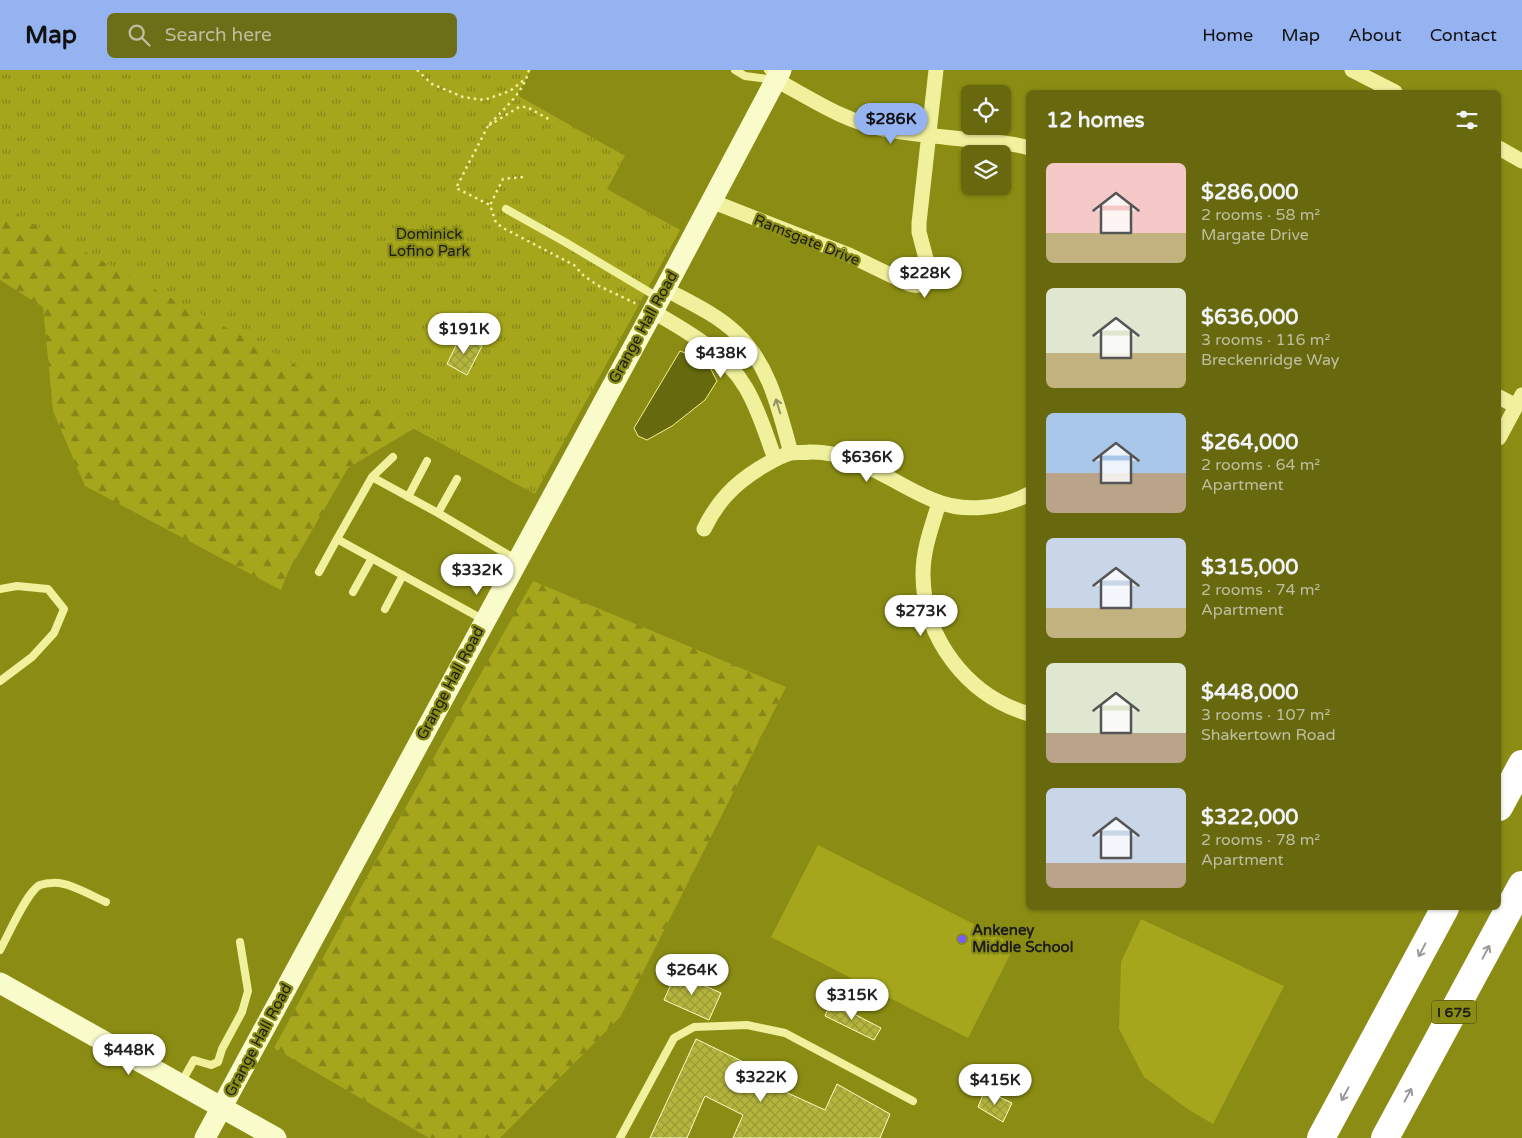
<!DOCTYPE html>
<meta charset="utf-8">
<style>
:root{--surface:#68690f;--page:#6d6f18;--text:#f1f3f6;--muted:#bdbf9e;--accent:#95b2f1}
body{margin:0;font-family:"Varela Round",sans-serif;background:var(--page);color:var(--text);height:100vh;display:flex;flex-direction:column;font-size:19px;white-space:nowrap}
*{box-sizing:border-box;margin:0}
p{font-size:16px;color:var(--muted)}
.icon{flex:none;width:28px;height:28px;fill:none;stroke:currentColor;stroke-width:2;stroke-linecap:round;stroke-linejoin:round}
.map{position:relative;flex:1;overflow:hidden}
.details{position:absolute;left:1026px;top:20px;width:475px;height:820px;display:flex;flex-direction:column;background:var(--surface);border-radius:8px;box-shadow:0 1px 4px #0004}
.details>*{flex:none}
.buttons{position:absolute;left:961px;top:15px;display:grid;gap:10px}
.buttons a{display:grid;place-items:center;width:50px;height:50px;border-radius:8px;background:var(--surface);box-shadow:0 1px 4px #0004;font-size:25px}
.price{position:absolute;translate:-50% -42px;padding:0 11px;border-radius:18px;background:#fff;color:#222;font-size:16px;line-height:32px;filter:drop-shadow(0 1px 2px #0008)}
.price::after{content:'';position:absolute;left:50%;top:30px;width:15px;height:11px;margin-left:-8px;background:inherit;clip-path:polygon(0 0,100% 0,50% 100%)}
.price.selected{background:var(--accent);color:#111}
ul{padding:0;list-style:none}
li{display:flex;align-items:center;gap:15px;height:125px;padding:0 20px}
li span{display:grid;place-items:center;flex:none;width:140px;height:100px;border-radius:8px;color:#555}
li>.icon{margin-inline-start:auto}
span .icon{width:60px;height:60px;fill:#fffc;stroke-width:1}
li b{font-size:21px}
h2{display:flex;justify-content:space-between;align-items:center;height:60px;padding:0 20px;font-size:21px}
header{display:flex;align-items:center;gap:30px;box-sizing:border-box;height:70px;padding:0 25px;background:var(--accent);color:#111}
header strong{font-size:24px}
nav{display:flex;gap:28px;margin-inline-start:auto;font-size:18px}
.search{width:350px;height:45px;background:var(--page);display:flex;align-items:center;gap:12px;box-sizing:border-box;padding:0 18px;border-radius:8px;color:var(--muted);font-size:19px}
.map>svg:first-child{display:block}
.green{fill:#a6a61c}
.forest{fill:url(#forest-firs)}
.park{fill:url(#park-tufts)}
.water{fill:#66690d;stroke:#f3f28f}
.building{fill:url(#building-cross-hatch);stroke:#fcfcc4}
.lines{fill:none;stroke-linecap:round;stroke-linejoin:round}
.path{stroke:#f0f09d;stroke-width:2.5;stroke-dasharray:2.5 4;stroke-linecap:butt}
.lane{stroke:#f0f09d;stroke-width:8}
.street{stroke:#f0f09d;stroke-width:15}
.secondary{stroke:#fafbcb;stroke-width:21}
.highway{stroke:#fff;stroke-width:28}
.oneway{stroke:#919163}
.oneway2{stroke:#999}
.poi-dot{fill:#775cff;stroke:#8a8c14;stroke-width:2}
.labels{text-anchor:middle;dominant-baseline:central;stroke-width:4.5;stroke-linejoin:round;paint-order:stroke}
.shield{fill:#8a8c14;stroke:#3e3e1a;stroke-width:1}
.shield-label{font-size:14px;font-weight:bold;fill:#1d1d1d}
.park-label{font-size:15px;fill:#1d1d1a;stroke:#8a8c14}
.street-label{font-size:15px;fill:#1d1d1d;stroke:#8a8c14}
.poi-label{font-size:15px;font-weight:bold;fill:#1d1d1d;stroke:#8a8c14;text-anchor:start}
</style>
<header>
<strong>Map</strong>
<div class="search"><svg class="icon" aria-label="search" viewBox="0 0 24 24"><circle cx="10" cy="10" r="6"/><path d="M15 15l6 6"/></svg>Search here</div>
<nav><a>Home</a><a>Map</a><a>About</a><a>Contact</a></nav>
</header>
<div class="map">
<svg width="1522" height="1068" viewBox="0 0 1522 1068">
<defs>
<pattern id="forest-firs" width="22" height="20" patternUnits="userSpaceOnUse" patternTransform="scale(1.25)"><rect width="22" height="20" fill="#a6a61c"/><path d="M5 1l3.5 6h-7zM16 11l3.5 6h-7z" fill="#878718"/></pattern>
<pattern id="park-tufts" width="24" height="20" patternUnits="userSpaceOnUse" patternTransform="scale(1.25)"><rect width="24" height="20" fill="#a6a61c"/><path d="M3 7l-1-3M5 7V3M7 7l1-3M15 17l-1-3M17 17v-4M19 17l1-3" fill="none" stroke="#878718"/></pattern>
<pattern id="building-cross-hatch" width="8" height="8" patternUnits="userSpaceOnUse" patternTransform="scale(1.25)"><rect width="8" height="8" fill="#b4b53d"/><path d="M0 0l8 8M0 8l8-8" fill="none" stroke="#9a9b35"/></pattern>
</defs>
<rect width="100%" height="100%" fill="#8a8c14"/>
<path class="green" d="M 818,775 L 1015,875 L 968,968 L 771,867 Z
M 1141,849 L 1284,916 L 1213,1054 L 1189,1040 L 1144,1007 L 1119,959 L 1121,892 Z"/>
<path class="forest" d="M 0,0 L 325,0 L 418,356 L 348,398 L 288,502 L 281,520 L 85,416 L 53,341 L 43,237 L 0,210 Z
M 533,511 L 786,617 L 621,946 L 500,1068 L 429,1068 L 274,978 L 381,781 Z"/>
<path class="park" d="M 0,0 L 531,0 L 517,25 L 625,86 L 607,119 L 680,160 L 535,424 L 0,136 Z"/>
<path class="water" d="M 680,281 L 707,292 L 717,311 L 705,330 L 672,356 L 647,370 L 638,366 L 634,358 Z"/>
<path class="building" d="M 461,265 L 482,276 L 467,305 L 447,294 Z
M 676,903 L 721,923 L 709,950 L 664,930 Z
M 831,932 L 881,958 L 874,970 L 825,946 Z
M 696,969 L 783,1011 L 779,1019 L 825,1040 L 837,1014 L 890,1044 L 880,1068 L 733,1068 L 743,1045 L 705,1026 L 687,1068 L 650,1068 Z
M 985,1020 L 1012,1033 L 1003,1052 L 978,1037 Z"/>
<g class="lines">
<path class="path" d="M 417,0 L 432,14 L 463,27 L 484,30 L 510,21 L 525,9
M 529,0 C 523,24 504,38 488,56 L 519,37 L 527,37 L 552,51
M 488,56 L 456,118 L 490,135
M 523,107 L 503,109 L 490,135 L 496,153 L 505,159 L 574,195 L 583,205 L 597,215 L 639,235"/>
<path class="lane" d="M 735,0 L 745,6 L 776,10 L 768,0
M 506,139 L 565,172 L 659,228
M 372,407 L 393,387
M 408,427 L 427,391
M 438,443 L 457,409
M 319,502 L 337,469
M 0,519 L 17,516 L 48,519 L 64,539 L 54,563 L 32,587 L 0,611
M 353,522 L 372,488
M 385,539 L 403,505
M 484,550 L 337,469 L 372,407 L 438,443 L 517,490
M 0,880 C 8,866 27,821 40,815 C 43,814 49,813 52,813 C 67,811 92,826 106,832
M 181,1013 L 194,990 L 211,995 L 218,992 L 222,979 L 242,942 L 248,921 L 240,872
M 620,1068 L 674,968 L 694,957 L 747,955 L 785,963 L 913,1031"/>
<path class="street" d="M 1352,0 L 1395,22
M 776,10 C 810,28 845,52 884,59 C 912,64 943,67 972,70 C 991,72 1011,72 1029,78
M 1499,78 L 1522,91
M 711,131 L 849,185 L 909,214 C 920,218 928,212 929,200 L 919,162 L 919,153 L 936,0
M 665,219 C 689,232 716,244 736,263 C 770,295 779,340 791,383
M 652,241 C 687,261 725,282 746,318 C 759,340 766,365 775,389
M 1499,327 L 1516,336
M 1499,368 L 1522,325
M 939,433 C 932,456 923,479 923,504 C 923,568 967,626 1029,644
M 704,459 C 717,432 734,414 760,398 C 769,393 779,386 791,383 C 796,382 804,383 810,382 C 857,381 891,413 933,430 C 963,443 1000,439 1029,424"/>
<path class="secondary" d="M 0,913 L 276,1068
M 205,1068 L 665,219 L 781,0"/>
<path class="highway" d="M 1499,737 L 1522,694
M 1321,1068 L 1445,838
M 1385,1068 L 1522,815"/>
</g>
<defs><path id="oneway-shaft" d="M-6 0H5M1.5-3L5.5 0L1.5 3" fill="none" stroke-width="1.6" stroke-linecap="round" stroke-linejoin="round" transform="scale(1.25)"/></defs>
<use class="oneway" href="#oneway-shaft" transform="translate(778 336) rotate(-107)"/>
<g class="oneway2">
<use href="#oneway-shaft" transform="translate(1422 880) rotate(118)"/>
<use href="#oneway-shaft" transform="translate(1486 882) rotate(-62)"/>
<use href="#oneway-shaft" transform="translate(1345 1024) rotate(118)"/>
<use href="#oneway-shaft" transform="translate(1408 1025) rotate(-62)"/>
</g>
<circle class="poi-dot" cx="962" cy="869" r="5"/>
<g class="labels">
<rect class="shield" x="1431.5" y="930.5" width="45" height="23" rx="4"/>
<g class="shield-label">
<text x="1454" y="942">I 675</text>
</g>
<g class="park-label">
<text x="429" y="164">Dominick<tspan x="429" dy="17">Lofino Park</tspan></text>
</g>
<g class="street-label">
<text transform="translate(807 170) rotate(22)">Ramsgate Drive</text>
<text transform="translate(643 257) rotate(-61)">Grange Hall Road</text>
<text transform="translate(450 613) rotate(-62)">Grange Hall Road</text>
<text transform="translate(258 970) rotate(-62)">Grange Hall Road</text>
</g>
<g class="poi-label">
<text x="972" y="860">Ankeney<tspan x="972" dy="17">Middle School</tspan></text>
</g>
</g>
</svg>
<div class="buttons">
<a><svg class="icon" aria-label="locate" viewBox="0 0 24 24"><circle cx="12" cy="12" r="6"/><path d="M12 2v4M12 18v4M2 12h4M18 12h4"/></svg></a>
<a><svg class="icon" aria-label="layers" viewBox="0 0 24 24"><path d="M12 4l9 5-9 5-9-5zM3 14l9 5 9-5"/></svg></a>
</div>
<b class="price selected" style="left:891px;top:75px">$286K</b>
<b class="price" style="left:925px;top:229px">$228K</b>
<b class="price" style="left:464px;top:285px">$191K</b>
<b class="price" style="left:721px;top:309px">$438K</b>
<b class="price" style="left:867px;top:413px">$636K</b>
<b class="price" style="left:477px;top:526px">$332K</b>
<b class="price" style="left:921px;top:567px">$273K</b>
<b class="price" style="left:692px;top:926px">$264K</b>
<b class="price" style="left:852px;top:951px">$315K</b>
<b class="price" style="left:129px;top:1006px">$448K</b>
<b class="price" style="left:761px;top:1033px">$322K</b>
<b class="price" style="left:995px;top:1036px">$415K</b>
<section class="details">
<h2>12 homes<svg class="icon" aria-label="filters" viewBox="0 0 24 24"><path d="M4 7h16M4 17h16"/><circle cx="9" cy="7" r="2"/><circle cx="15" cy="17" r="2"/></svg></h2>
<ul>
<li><span style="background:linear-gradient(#f6c9c9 70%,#c2b280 0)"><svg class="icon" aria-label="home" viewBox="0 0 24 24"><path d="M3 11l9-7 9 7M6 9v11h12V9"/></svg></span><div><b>$286,000</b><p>2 rooms · 58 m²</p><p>Margate Drive</p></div></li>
<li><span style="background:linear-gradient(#dfe7d0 65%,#c2b280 0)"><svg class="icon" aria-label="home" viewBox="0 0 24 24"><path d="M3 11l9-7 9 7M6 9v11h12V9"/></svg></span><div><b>$636,000</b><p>3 rooms · 116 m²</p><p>Breckenridge Way</p></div></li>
<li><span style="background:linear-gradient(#a9c7e8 60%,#b9a48a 0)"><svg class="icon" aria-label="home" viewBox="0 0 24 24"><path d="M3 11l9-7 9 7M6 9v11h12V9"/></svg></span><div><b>$264,000</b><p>2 rooms · 64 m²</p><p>Apartment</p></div></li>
<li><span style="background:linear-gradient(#c9d6e8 70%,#c2b280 0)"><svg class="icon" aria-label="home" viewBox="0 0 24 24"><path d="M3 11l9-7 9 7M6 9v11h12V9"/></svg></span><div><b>$315,000</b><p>2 rooms · 74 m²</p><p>Apartment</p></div></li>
<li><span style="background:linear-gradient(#dfe7d0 70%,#b9a48a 0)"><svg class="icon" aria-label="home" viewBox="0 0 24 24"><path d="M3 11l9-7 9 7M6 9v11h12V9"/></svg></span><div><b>$448,000</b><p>3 rooms · 107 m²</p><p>Shakertown Road</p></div></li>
<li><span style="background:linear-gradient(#c9d6e8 75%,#b9a48a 0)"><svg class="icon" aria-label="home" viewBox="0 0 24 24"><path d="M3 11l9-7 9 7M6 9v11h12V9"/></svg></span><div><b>$322,000</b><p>2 rooms · 78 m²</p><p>Apartment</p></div></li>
</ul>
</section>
</div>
